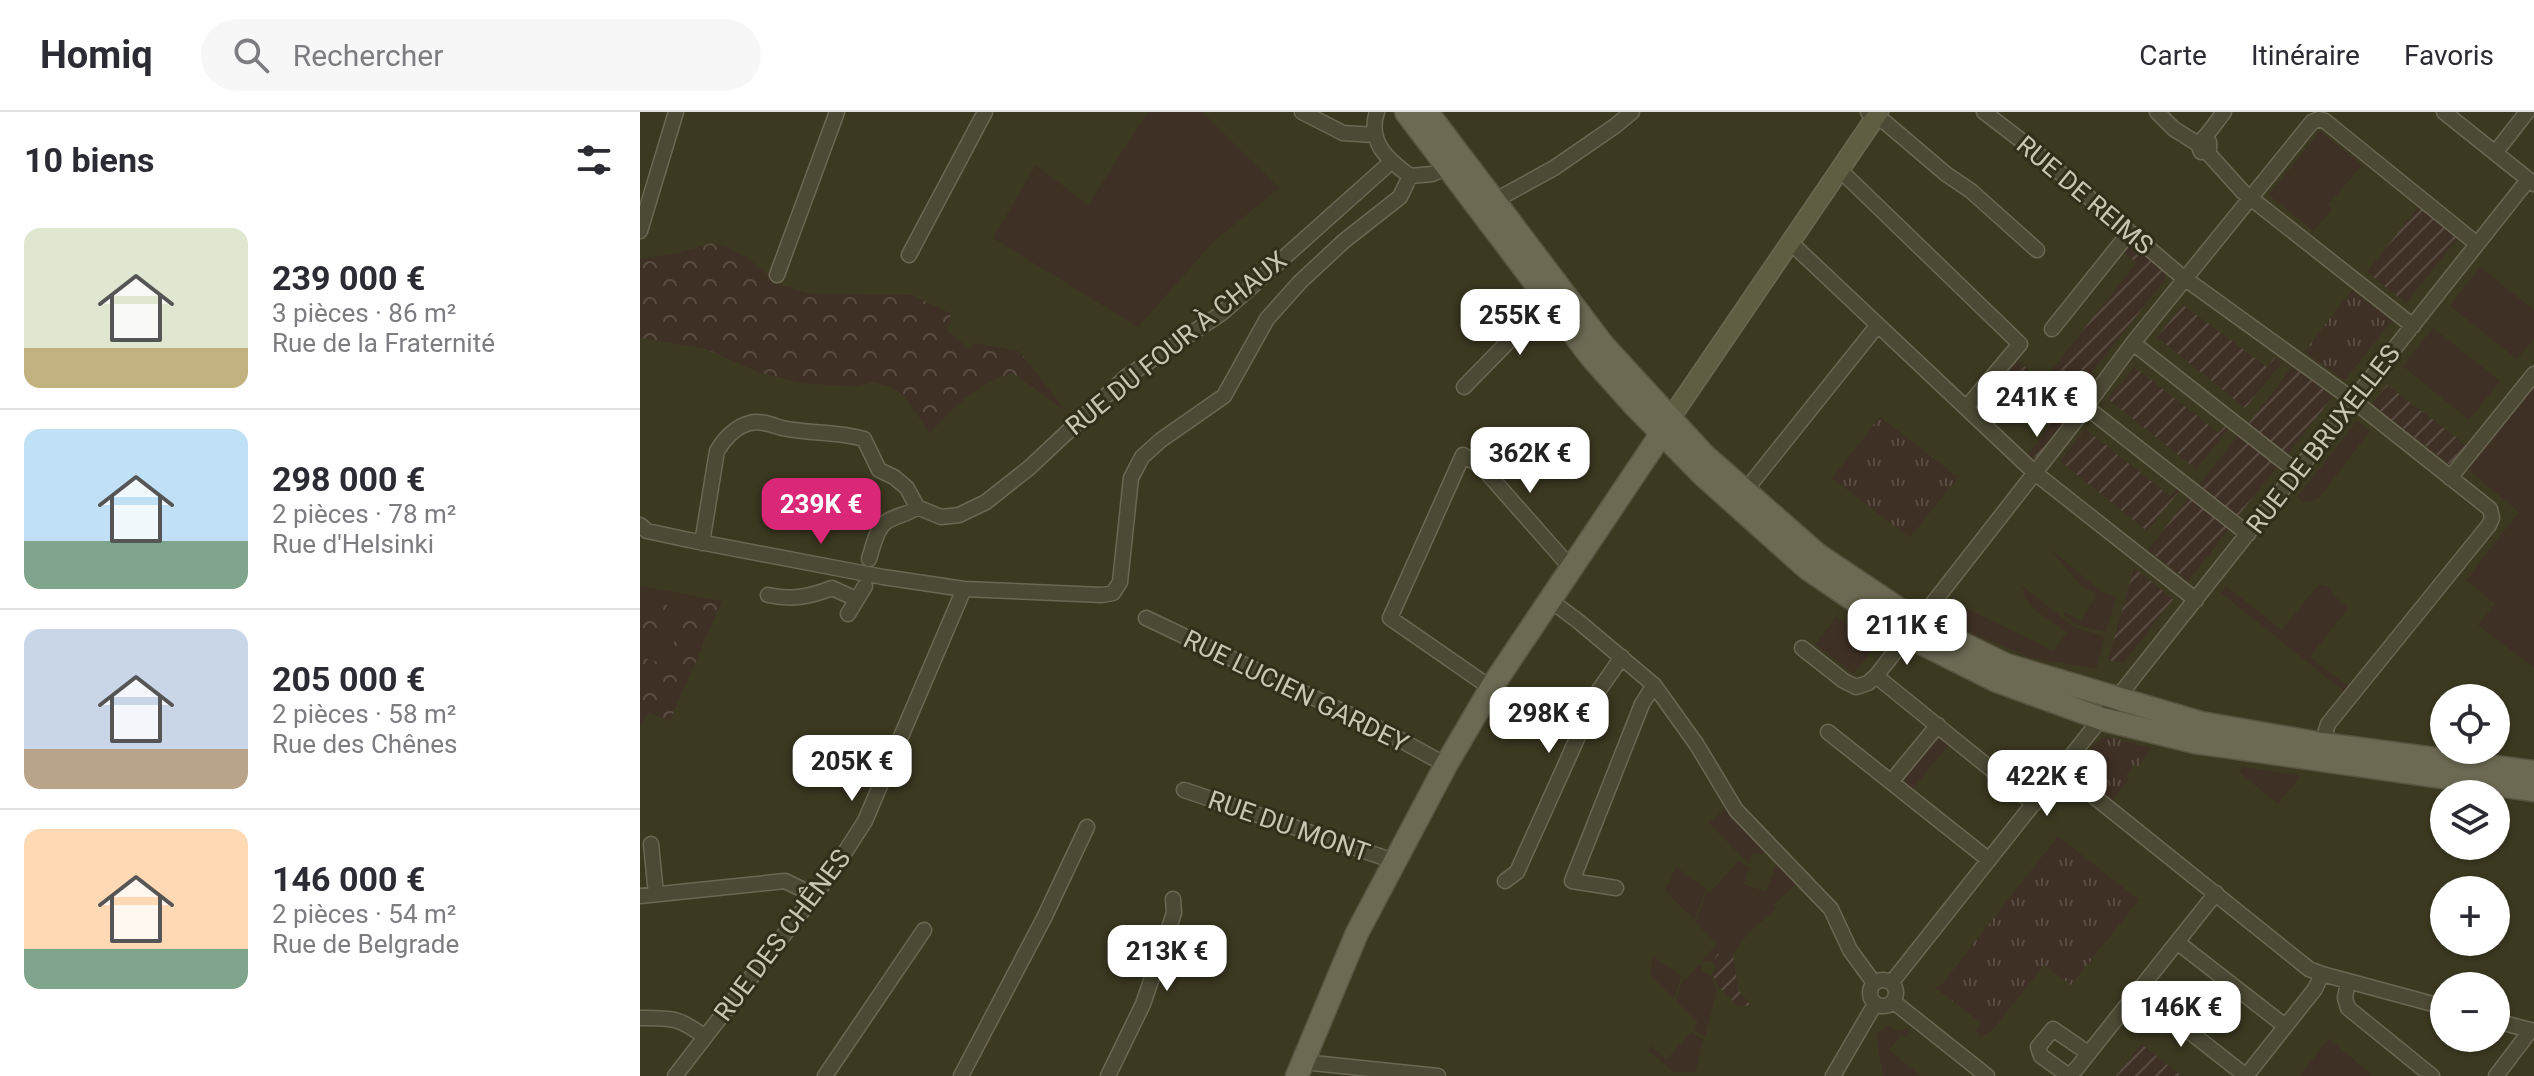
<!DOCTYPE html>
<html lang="fr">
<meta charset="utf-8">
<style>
:root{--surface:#fff;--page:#f7f7f7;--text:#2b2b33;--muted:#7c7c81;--line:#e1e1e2;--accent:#db2777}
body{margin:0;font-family:Roboto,sans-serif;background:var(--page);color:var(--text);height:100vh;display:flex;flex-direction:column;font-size:30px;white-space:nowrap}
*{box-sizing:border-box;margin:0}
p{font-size:26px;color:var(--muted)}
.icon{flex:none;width:44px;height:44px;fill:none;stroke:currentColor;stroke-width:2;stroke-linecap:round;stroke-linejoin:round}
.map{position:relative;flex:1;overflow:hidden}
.drawer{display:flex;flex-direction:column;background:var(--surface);width:640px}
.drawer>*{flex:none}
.buttons{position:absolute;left:1790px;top:572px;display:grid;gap:16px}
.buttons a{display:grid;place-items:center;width:80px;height:80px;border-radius:50%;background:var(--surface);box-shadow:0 2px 6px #0004;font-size:40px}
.price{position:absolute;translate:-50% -68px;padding:0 18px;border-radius:16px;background:#fff;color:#222;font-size:26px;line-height:52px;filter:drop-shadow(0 2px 4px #0008)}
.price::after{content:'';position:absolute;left:50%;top:48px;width:24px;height:18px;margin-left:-12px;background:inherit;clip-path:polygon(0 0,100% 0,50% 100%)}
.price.on{background:var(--accent);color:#fff}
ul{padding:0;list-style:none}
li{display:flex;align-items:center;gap:24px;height:200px;padding:0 24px}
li+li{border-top:2px solid var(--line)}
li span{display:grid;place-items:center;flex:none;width:224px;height:160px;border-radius:16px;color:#555}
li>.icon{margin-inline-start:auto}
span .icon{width:96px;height:96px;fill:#fffc;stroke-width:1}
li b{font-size:34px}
h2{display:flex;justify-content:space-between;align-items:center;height:96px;padding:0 24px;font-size:34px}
header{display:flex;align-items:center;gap:48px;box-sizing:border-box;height:112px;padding:0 40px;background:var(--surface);border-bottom:2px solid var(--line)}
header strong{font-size:38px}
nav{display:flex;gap:44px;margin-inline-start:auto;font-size:28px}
.search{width:560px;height:72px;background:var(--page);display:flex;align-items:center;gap:20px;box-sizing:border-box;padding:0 28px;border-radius:44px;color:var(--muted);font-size:30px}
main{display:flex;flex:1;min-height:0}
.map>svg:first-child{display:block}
.grass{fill:#3f3025}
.forest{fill:url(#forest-crowns)}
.park{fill:url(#park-tufts)}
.garden{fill:url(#garden-furrows)}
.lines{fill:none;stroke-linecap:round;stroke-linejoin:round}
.street-casing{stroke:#6a6853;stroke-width:17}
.secondary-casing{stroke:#6a6853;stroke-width:21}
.primary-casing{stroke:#585641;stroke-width:25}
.street{stroke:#4c4a35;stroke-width:14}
.secondary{stroke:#5f5e43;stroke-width:18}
.primary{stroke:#6c6a53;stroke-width:22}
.labels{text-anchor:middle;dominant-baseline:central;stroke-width:6;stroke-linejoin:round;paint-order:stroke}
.street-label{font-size:26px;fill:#c8c6b0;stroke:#302f1a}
</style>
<header>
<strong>Homiq</strong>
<div class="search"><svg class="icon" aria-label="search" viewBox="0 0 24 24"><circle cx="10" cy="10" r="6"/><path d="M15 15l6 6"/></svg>Rechercher</div>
<nav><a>Carte</a><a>Itinéraire</a><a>Favoris</a></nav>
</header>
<main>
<section class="drawer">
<h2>10 biens<svg class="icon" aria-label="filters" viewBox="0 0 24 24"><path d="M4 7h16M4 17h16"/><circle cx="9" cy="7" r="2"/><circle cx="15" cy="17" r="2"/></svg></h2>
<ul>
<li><span style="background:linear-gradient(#dfe7d0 75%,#c2b280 0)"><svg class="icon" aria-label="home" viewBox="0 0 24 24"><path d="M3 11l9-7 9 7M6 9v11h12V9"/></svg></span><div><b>239 000 €</b><p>3 pièces · 86 m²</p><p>Rue de la Fraternité</p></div></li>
<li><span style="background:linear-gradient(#bfe0f5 70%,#7fa58c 0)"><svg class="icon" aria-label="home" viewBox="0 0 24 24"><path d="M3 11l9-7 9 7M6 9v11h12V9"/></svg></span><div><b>298 000 €</b><p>2 pièces · 78 m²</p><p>Rue d'Helsinki</p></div></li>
<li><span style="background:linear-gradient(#c9d6e8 75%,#b9a48a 0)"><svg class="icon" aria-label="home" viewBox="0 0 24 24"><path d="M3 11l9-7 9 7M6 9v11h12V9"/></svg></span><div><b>205 000 €</b><p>2 pièces · 58 m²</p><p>Rue des Chênes</p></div></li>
<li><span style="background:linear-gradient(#ffd9b3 75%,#7fa58c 0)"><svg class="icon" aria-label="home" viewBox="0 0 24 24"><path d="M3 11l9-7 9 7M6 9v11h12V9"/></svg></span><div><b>146 000 €</b><p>2 pièces · 54 m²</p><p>Rue de Belgrade</p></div></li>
</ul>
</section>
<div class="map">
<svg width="1894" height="964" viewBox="0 0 1894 964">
<defs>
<pattern id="forest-crowns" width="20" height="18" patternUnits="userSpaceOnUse" patternTransform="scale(2)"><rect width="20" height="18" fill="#3f3025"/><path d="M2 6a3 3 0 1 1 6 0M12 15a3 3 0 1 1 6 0" fill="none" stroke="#594c42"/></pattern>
<pattern id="park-tufts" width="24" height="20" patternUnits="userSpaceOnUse" patternTransform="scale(2)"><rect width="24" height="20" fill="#3f3025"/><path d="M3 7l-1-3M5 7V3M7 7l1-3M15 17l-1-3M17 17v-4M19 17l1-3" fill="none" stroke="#594c42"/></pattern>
<pattern id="garden-furrows" width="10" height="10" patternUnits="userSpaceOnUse" patternTransform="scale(2)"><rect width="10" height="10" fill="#3f3025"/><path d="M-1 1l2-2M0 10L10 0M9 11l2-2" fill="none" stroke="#594c42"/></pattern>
</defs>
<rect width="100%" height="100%" fill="#3c3921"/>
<path class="grass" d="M 508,0 L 562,0 L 639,76 L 573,130 L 498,215 L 353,126 L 396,53 L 448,93 Z
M 1680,19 L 1722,53 L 1688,93 L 1692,97 L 1673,119 L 1629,83 Z
M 1840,155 L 1894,198 L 1894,226 L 1877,247 L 1810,194 Z
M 1793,216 L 1860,269 L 1829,308 L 1763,254 Z
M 1894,271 L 1894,556 L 1838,513 L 1855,492 L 1826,468 L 1879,400 L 1827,357 Z
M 1717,309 L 1730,319 L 1678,387 L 1663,390 L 1657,385 Z
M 1410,437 L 1462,480 L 1476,485 L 1466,520 L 1436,513 L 1423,502 L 1425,500 L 1441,509 L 1457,482 L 1441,474 Z
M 1380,472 L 1434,515 L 1465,525 L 1456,557 L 1391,546 L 1337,523 L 1299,502 L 1309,488 L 1414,539 L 1427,520 L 1396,499 L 1383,483 L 1385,479 Z
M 1679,472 L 1690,475 L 1694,484 L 1708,496 L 1670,545 L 1710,576 L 1706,581 L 1581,481 L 1586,474 L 1642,518 Z
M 0,474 L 82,489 L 55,492 L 42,507 L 27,552 L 0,545 Z
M 1196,505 L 1235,534 L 1214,562 L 1175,532 Z
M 1295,628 L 1302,628 L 1308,633 L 1273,677 L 1266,672 L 1264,667 Z
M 1602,655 L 1659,663 L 1659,666 L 1638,692 L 1599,660 Z
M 1086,696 L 1125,739 L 1122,743 L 1113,740 L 1109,752 L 1069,711 Z
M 1098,749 L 1109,755 L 1104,772 L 1126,780 L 1137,750 L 1157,771 L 1133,793 L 1136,797 L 1108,821 L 1093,843 L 1078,842 L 1073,850 L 1069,848 L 1063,850 L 1062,848 L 1077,832 L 1055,810 L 1068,778 L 1071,780 Z
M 1036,755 L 1066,777 L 1054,808 L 1025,779 Z
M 1013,844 L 1041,864 L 1034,887 L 1010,863 Z
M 1060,851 L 1063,860 L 1070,863 L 1077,878 L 1065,925 L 1054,917 L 1058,911 L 1036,889 L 1043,866 L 1046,868 Z
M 1247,914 L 1259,919 L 1267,916 L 1271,919 L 1265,926 L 1261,923 L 1249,938 L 1281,964 L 1243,964 L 1236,923 Z
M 1051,920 L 1064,928 L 1055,960 L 1034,960 L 1008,939 L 1011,934 L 1027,947 Z
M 1689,927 L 1733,964 L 1659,964 Z"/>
<path class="forest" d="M 72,131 L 86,134 L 108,146 L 139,172 L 168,181 L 272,183 L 310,201 L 311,211 L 306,217 L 329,237 L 335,231 L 379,239 L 427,300 L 372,261 C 338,271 313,295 290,322 L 264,284 L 252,276 L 232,270 L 216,275 L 161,271 L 118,260 L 65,237 L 0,226 L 0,147 L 41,140 Z
M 4,489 L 27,493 L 32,506 L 17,515 L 13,530 L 0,527 L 0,507 L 3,506 Z
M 82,489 L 30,609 L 9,601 L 0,615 L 0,545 L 27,552 L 42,507 L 55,491 Z"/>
<path class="park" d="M 1712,178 L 1752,209 L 1705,268 L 1664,240 Z
M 1240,305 L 1318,365 L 1270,426 L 1192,366 Z
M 1464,624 L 1512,636 L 1498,655 L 1494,653 L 1486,664 L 1489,667 L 1473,689 L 1447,668 L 1443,656 L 1452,635 Z
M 1418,724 L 1499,788 L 1431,873 L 1404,853 L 1352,919 L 1340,925 L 1335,919 L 1341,911 L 1294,875 L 1301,873 Z"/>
<path class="garden" d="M 1779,94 L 1819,125 L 1766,191 L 1727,160 Z
M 1490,132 L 1526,162 L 1526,166 L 1425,295 L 1424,300 L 1429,304 L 1398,344 L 1391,346 L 1388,343 L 1410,314 L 1368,280 L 1347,305 L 1341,299 L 1341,292 L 1378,249 L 1403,269 L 1496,151 L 1483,140 Z
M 1543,193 L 1627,255 L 1635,245 L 1642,251 L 1605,296 L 1517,225 Z
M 1494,255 L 1579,321 L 1587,312 L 1590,315 L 1556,357 L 1468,287 Z
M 1652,255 L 1693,284 L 1647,343 L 1608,312 Z
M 1747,273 L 1830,336 L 1814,356 L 1732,292 Z
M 1445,317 L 1530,384 L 1538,375 L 1541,377 L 1507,419 L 1420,349 Z
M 1599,322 L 1639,353 L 1598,404 L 1559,373 Z
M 1550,384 L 1590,416 L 1548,469 L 1508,438 Z
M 1494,456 L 1533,487 L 1484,551 L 1468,548 Z
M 1077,842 L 1093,843 L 1098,877 L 1111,894 L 1098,894 L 1078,874 L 1072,862 L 1076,857 L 1073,850 Z
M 1501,932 L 1542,964 L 1476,964 Z"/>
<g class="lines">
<g class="street-casing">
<path id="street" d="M 662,0 L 703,21 L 734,23
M 737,0 C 727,30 748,48 770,64 L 792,62 L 812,53
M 1228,0 L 1246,11 L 1306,62 L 1331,79 L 1397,138
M 1344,0 L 1391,36 L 1540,163 L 1709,285 L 1850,397 L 1852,406 L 1849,413 L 1688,612 L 1682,632
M 1517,0 L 1534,17 L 1558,32
M 1804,0 L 1894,72
M 1566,28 L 1569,30 L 1569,37 L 1561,40 L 1558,32 C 1567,24 1575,12 1584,0
M 1567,40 L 1603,80 L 1773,214
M 1855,41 L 1887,0
M 1200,58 L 1380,232 L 1326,296
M 854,89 L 914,56 L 975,14 L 992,0
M 0,119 L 36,0
M 1150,130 L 1395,361 L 1556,488
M 269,143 L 345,0
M 137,163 L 197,0
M 1412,217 L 1489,121
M 1493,231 L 1657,360
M 824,275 L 910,187
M 1446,295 L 1608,422
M 1810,366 L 1894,262
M 1105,379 L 1237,214
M 0,413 L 7,419 L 49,428 L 243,465 L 324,477 L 462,483 L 473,481 L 480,470 L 491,366 L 502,345 L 521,328 L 584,284 L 627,207 L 660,170 L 704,129 L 760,85 L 770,64
M 62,431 L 77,339 C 84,327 96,314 110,311 C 120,308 132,313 142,316 C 169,322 197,319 224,327 L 239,358 L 254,365 L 267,376 L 277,395 L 301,405 L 319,403 L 346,390 L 389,356 L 486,265 L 582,201 L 751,50
M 229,447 C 233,435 236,417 246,410 C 256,403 268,403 277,395
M 128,483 C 152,488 169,485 192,476 L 216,487
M 911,489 L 938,509 L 1014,573 L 1057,633 L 1096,698 L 1191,797 L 1210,838 L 1234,871
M 208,502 L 225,474
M 506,506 L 746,620 L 806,653
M 1162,536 L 1204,569 L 1216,575 L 1228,571 L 1236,564 L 1394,692
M 1236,564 L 1436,308 L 1493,231 L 1672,10 L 1679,7 L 1685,9 L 1837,132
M 851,576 L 750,506 L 823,343 L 841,354 L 931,456
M 1188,620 L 1349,748
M 1421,658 L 1669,857 L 1682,862 L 1804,895
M 1251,670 L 1298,613
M 544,678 L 754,749
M 11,732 L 16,782
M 865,769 L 877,760 L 959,578 L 982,545
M 976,776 L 932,769 L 1002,592 L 1014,573
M 0,784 L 145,769 L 174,783
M 1537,830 L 1645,914
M1230 881a13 13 0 1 1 26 0a13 13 0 1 1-26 0Z
M 1708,869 L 1705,886 L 1708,896 L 1792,964
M 1252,870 L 1888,68
M 1499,880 L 1606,964 L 1675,877 L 1682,862
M 1254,890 L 1347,964
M 0,906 C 33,906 38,905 65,925
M 1856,909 L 1894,919
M 1448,941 L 1413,917 L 1398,935 L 1401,944 L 1429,964 L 1437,956 L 1576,781
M 663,950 L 798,964
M 35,964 L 191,762 L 225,709 L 324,477
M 185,964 L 284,818
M 321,964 L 404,806 L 447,715
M 468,964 L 503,892 L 534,801 L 533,787
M 1193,964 L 1235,892
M 1856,964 L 1891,918"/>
</g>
<g class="secondary-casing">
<path id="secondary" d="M 1030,307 L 1239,0"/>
</g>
<g class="primary-casing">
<path id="primary" d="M 766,0 L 952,246 L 994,293 L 1064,364 L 1168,457 L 1267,524 L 1357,569 L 1462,607 L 1555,630 L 1894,678
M 787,0 L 963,233 L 1064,343 L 1178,443 L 1278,510 L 1366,553 L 1561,611 L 1682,632 L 1894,660
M 657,964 L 717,821 L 806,653 L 851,576 L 1028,312"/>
</g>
<use href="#street" class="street"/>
<use href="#secondary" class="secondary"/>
<use href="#primary" class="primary"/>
</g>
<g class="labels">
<g class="street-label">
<text transform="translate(1445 83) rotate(40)">RUE DE REIMS</text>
<text transform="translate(536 231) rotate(-39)">RUE DU FOUR À CHAUX</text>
<text transform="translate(1683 327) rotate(-52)">RUE DE BRUXELLES</text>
<text transform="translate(656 579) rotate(26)">RUE LUCIEN GARDEY</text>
<text transform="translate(649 714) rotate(19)">RUE DU MONT</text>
<text transform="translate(142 823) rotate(-53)">RUE DES CHÊNES</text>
</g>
</g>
</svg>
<div class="buttons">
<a><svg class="icon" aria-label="locate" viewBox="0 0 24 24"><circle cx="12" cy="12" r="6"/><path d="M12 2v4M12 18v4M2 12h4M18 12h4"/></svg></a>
<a><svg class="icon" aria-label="layers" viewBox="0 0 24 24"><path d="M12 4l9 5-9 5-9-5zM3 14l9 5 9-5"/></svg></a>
<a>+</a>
<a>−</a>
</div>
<b class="price" style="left:880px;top:245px">255K €</b>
<b class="price" style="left:1397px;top:327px">241K €</b>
<b class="price" style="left:890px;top:383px">362K €</b>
<b class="price on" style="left:181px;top:434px">239K €</b>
<b class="price" style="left:1267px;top:555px">211K €</b>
<b class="price" style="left:909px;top:643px">298K €</b>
<b class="price" style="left:212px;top:691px">205K €</b>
<b class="price" style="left:1407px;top:706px">422K €</b>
<b class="price" style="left:527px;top:881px">213K €</b>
<b class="price" style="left:1541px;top:937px">146K €</b>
</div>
</main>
